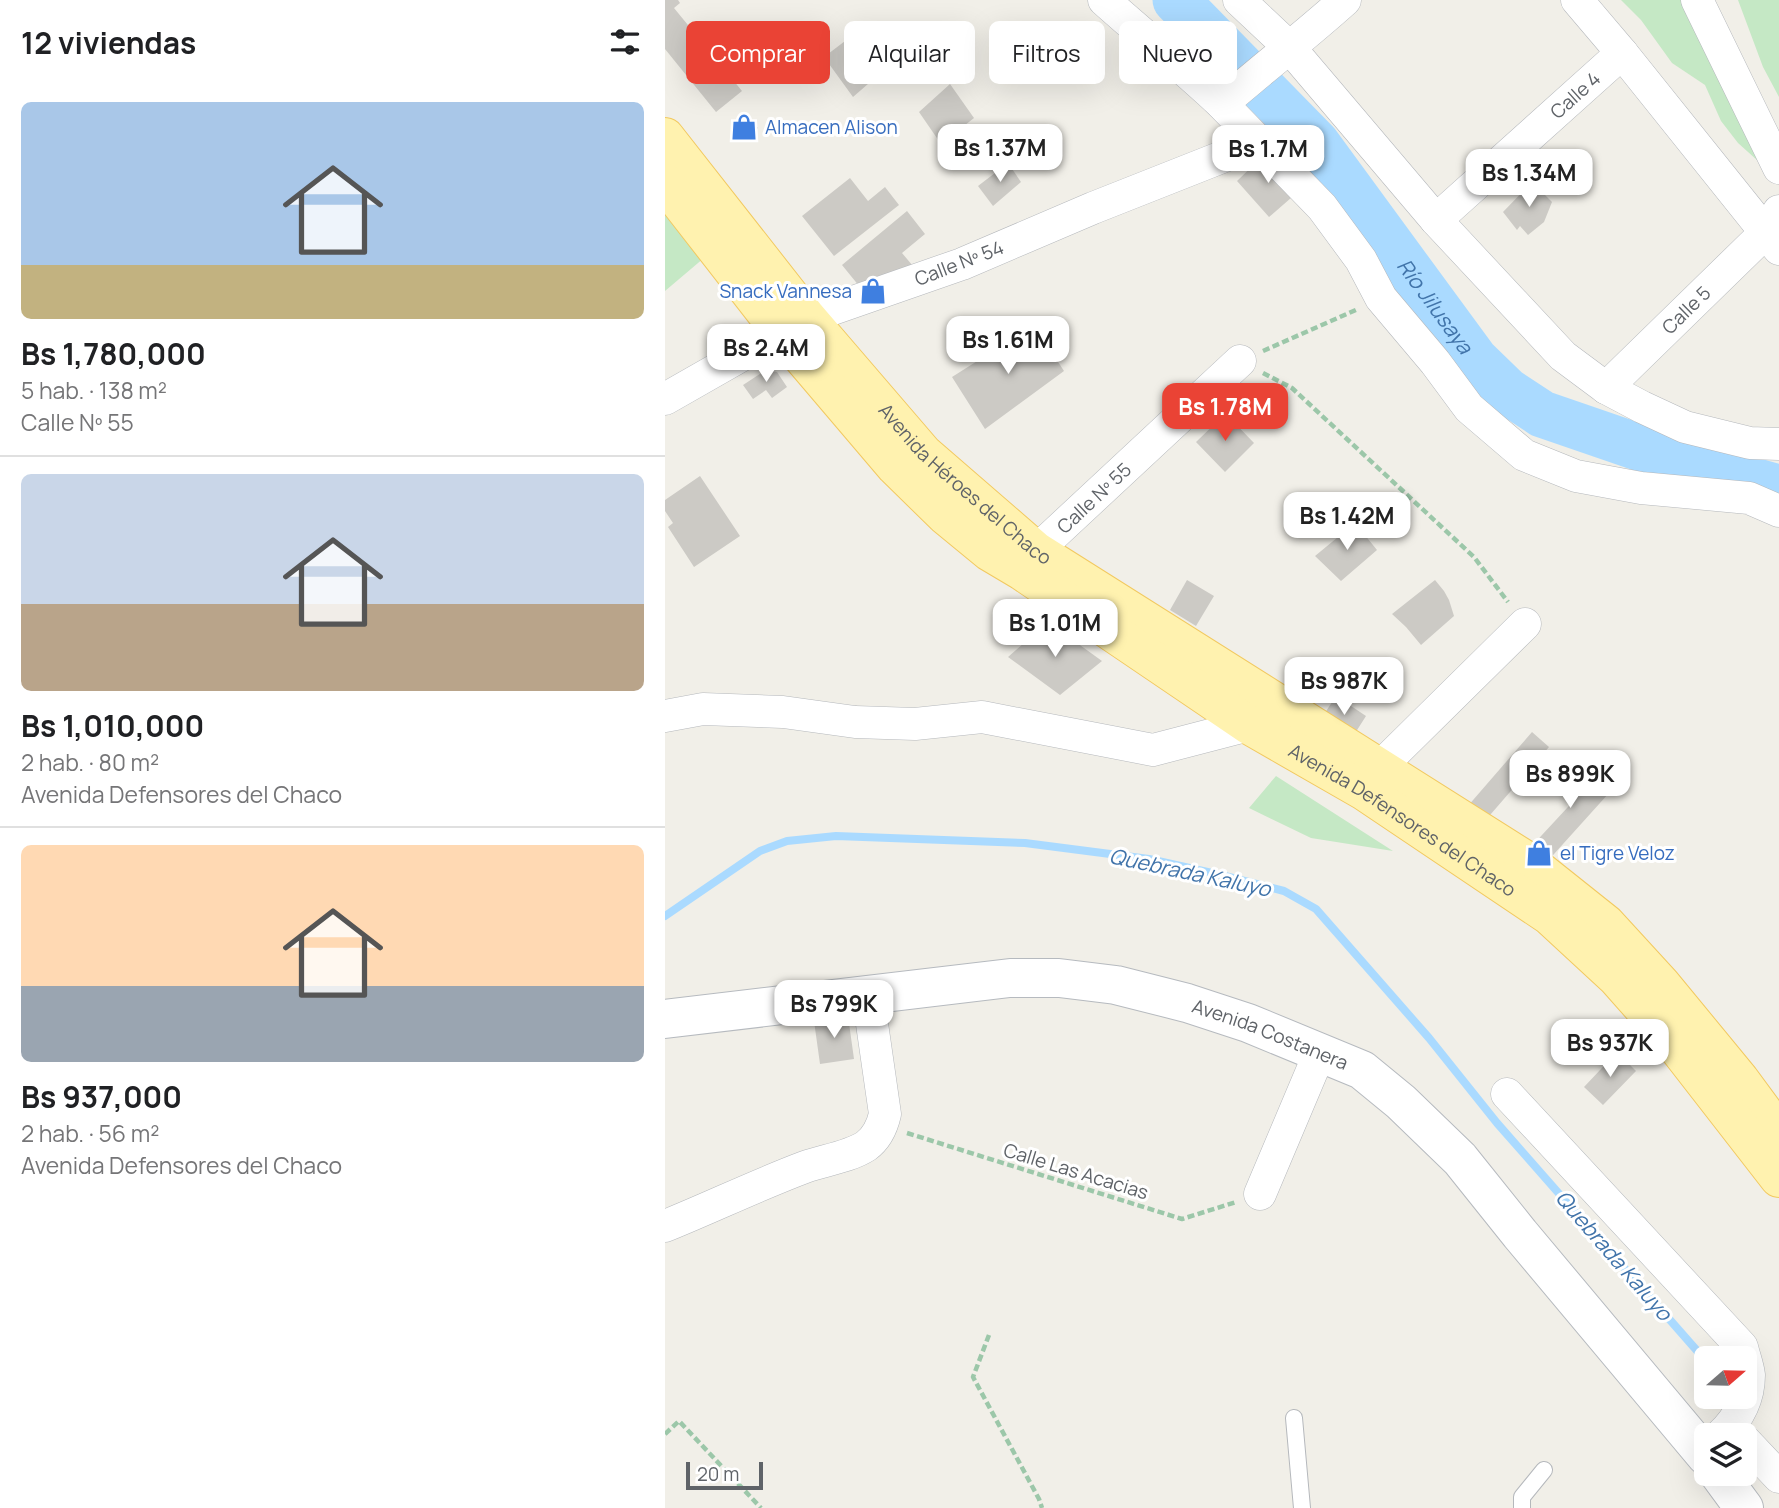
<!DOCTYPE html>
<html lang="es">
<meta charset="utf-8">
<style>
:root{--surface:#fff;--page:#f2f2f2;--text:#202124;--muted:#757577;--line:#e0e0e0;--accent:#ea4335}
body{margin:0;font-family:Manrope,sans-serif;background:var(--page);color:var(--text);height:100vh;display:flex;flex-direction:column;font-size:26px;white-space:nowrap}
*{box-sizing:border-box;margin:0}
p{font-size:23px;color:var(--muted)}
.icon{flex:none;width:38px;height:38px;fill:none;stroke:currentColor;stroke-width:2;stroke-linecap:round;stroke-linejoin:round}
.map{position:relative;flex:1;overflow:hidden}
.sheet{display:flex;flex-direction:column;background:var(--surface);width:665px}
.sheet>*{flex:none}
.banner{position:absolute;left:21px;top:21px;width:665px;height:63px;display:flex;gap:14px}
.needle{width:46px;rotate:70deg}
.fabs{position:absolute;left:1029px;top:1346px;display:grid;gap:14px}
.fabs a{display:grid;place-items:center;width:63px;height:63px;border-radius:10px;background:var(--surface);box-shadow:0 7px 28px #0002;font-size:35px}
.scale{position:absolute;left:21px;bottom:18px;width:77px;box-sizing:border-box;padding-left:7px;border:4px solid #5f6368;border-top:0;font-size:19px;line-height:24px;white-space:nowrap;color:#5f6368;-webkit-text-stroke:5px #fff;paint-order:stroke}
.price{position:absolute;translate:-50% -60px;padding:0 16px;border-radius:14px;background:#fff;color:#222;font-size:23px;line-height:46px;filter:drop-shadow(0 2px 4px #0008)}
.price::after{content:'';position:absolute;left:50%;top:42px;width:21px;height:16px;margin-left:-10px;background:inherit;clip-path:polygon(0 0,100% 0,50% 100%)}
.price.selected{background:var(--accent);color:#fff}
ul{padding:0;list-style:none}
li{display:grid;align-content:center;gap:14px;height:371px;padding:0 21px}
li+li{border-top:2px solid var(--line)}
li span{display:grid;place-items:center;height:217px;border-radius:10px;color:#555}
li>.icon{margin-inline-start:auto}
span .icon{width:126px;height:126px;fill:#fffc;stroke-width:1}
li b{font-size:30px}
h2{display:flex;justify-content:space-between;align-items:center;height:84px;padding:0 21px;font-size:30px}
.pill{padding:0 24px;border-radius:10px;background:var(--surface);box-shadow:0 7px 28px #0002;font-size:24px;line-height:63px}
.pill.selected{background:var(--accent);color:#fff}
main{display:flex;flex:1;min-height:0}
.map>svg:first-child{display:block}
.green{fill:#c5e8c5}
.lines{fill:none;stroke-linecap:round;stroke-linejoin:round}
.stream{stroke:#aadaff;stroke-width:8}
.river{stroke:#aadaff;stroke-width:47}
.building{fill:#cccac5}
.lane-casing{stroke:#b5b8bc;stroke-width:18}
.street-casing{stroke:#b5b8bc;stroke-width:33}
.secondary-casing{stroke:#b6babf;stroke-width:40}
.primary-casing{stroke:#f2c960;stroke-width:40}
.path{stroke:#9cc7a9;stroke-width:4.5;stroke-dasharray:7 3.5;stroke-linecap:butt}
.lane{stroke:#fff;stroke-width:16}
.street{stroke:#fff;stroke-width:32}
.secondary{stroke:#fff;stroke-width:38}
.primary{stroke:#fff2af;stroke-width:38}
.labels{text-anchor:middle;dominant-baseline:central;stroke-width:6;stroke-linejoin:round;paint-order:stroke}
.street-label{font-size:19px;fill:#5f6368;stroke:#fff}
.shop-label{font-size:19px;fill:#366cbe;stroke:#fff;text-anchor:start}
.water-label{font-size:21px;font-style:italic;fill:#4174aa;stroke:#fff}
</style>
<main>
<section class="sheet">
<h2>12 viviendas<svg class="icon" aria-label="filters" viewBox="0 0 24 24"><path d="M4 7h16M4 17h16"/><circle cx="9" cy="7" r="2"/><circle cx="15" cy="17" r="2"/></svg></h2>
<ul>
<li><span style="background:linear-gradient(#a9c7e8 75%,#c2b280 0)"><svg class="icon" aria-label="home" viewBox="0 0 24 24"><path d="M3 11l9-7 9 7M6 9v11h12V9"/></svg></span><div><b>Bs 1,780,000</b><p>5 hab. · 138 m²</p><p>Calle Nº 55</p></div></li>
<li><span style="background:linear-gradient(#c9d6e8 60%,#b9a48a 0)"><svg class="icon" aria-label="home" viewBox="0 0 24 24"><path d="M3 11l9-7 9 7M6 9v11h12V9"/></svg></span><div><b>Bs 1,010,000</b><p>2 hab. · 80 m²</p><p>Avenida Defensores del Chaco</p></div></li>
<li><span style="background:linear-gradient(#ffd9b3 65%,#9aa5b1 0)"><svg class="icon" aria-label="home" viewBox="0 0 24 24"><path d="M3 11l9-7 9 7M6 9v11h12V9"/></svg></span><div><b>Bs 937,000</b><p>2 hab. · 56 m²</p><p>Avenida Defensores del Chaco</p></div></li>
</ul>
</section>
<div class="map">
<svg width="1114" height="1508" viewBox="0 0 1114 1508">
<rect width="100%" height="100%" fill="#f1efe8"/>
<path class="green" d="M 956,0 L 1027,0 L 1112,178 L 1073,143 L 1056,121 L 1040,85 L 1007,63 L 976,20 Z
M 1073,0 L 1114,0 L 1114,97 L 1098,67 Z
M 0,194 L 46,252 L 0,291 Z
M 611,776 L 728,851 L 646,838 L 584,808 Z"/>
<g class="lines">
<path class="stream" d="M 0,916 L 95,851 L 122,841 L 171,836 L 360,843 L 484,859 L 556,875 L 619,891 L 651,909 L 764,1038 L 832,1123 L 1034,1353"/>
<path class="river" id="s1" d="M 511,0 L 651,143 L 810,360 L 842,391 L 877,414 L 1005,458 L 1114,488"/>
</g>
<path class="building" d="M 0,0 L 13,0 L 15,3 L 9,8 L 77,91 L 51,112 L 0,49 Z
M 184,38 L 211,77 L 188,97 L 159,57 Z
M 285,84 L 309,118 L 276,144 L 254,112 Z
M 81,113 L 93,128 L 78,141 L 66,126 Z
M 603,151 L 634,191 L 604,217 L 572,181 Z
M 343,163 L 356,182 L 328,206 L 313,186 Z
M 185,178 L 203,201 L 220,187 L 234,205 L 169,256 L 137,216 Z
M 867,182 L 887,202 L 879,222 L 863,235 L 855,226 L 852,230 L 838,212 Z
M 242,211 L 260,234 L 237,253 L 253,272 L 199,292 L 177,265 Z
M 369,325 L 399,371 L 320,429 L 287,377 Z
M 101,370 L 112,372 L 122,387 L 107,398 L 101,390 L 88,399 L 78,385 Z
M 563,411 L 562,415 L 589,443 L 560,472 L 531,442 Z
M 35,476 L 75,536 L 29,567 L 3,527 L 8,523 L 0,511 L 0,500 Z
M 690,523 L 712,550 L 676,581 L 650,556 Z
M 522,580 L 549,596 L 531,626 L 505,610 Z
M 770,580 L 779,591 L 784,600 L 789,616 L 756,645 L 741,627 L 727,614 Z
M 383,622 L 437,661 L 395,695 L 343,657 Z
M 671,696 L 701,716 L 687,738 L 656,719 Z
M 867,732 L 884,747 L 819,822 L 802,807 Z
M 905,757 L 944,793 L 880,864 L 864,849 L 915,794 L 892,772 Z
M 183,1016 L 189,1059 L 155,1064 L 149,1021 Z
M 952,1052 L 971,1071 L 938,1105 L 919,1087 Z"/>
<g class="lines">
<g class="lane-casing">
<path id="lane" d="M 629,1418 L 637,1508
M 857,1508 L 857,1497 L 879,1470"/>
</g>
<g class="street-casing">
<g id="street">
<path d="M 439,0 C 478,35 519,68 557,104 C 597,69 640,36 680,0"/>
<path d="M 574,0 L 625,48 L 771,220 L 898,356 L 941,388 L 977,407 L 1020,427 L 1085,443 L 1114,444"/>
<path d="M 912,0 L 957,53 L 1114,249"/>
<path d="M 1032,0 L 1114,168"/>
<path d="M 557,104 L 657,207 L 696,260 L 716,298 L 770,362 L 804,408 L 859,455 L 911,476 L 976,488 L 1084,498 L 1114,511"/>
<path id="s2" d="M 771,220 L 957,53"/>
<path id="s3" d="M 941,388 L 1101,232 L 1114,211"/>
<path d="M 0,399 L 142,318 L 297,264 L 428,208 L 595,142"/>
<path d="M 358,570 L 371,551 L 575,361"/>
<path d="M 0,716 L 38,709 L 118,712 L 190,722 L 250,724 L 317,717 L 488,750 L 584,725 L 594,710"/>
<path d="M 702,787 L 715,767 L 860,624"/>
<path d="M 842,1094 L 1077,1347 C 1079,1356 1083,1366 1084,1375 C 1084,1399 1073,1419 1056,1435"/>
<path d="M 595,1194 L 655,1052"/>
<path d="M 0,1226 C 47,1207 92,1185 140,1167 C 160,1160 184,1157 201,1146 C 212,1138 217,1127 220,1114 L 203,996"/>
<path d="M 1080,1441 L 1114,1477"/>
</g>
</g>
<g class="secondary-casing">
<g id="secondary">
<path id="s4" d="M 0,1019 L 345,978 L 394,978 L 451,985 L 522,1003 L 583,1023 L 697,1070 L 736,1102 L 795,1159 L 855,1234 L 1041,1456"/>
<path d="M 1054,1474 L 1079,1508"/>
</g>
</g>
<g class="primary-casing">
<g id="primary">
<path id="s5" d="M 0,137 L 142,318 L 258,453 L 371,551 L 862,861 L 941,924 L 996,984 L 1075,1080 L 1114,1133"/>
<path id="s6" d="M 0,183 L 116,332 L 230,466 L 280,515 L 325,552 L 357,571 L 584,725 L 699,791 L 885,916 L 951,977 L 1006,1039 L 1114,1178"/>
</g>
</g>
<path class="path" d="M 598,351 L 693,309
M 598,373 L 627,388 L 809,557 L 843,602
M 242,1133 L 517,1219 L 571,1202
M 324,1335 L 308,1377 L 374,1499 L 377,1508
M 0,1434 L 14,1421 L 96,1508"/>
<use href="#lane" class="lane"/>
<use href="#street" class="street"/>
<use href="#secondary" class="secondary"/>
<use href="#primary" class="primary"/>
</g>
<defs>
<g id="shop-bare" transform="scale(2.1)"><path d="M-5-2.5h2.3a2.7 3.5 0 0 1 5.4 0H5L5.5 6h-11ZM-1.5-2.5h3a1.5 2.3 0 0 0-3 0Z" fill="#3f7fe0" stroke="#fff" stroke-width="2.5" paint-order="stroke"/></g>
</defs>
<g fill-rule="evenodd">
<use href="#shop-bare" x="79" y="127"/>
<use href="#shop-bare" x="208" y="291"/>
<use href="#shop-bare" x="874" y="853"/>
</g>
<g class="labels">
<g class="street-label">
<text stroke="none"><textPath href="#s2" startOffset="187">Calle 4</textPath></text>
<text transform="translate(294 263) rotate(-21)">Calle Nº 54</text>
<text stroke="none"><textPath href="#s3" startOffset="112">Calle 5</textPath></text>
<text stroke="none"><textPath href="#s5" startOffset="460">Avenida Héroes del Chaco</textPath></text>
<text transform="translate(429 498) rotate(-43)">Calle Nº 55</text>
<text stroke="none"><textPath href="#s6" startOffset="985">Avenida Defensores del Chaco</textPath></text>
<text stroke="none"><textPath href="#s4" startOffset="616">Avenida Costanera</textPath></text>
<text transform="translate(411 1171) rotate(17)">Calle Las Acacias</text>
</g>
<g class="shop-label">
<text x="100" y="127">Almacen Alison</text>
<text x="187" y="291" text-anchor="end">Snack Vannesa</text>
<text x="895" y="853">el Tigre Veloz</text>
</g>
<g class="water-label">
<text stroke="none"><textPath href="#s1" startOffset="402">Río Jilusaya</textPath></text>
<text transform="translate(525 872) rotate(12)">Quebrada Kaluyo</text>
<text transform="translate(949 1255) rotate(49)">Quebrada Kaluyo</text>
</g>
</g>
</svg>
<div class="fabs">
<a><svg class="needle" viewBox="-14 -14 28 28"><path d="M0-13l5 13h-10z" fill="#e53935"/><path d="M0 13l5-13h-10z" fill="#757577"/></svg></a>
<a><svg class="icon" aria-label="layers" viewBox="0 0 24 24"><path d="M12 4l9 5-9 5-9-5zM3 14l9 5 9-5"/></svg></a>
</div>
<div class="scale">20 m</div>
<b class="price" style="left:335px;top:184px">Bs 1.37M</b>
<b class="price" style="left:603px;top:185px">Bs 1.7M</b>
<b class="price" style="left:864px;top:209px">Bs 1.34M</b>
<b class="price" style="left:343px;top:376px">Bs 1.61M</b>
<b class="price" style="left:101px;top:384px">Bs 2.4M</b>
<b class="price selected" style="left:560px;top:443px">Bs 1.78M</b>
<b class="price" style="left:682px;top:552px">Bs 1.42M</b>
<b class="price" style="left:390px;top:659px">Bs 1.01M</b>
<b class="price" style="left:679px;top:717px">Bs 987K</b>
<b class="price" style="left:905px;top:810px">Bs 899K</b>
<b class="price" style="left:169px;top:1040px">Bs 799K</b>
<b class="price" style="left:945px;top:1079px">Bs 937K</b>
<div class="banner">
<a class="pill selected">Comprar</a>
<a class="pill">Alquilar</a>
<a class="pill">Filtros</a>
<a class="pill">Nuevo</a>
</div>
</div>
</main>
